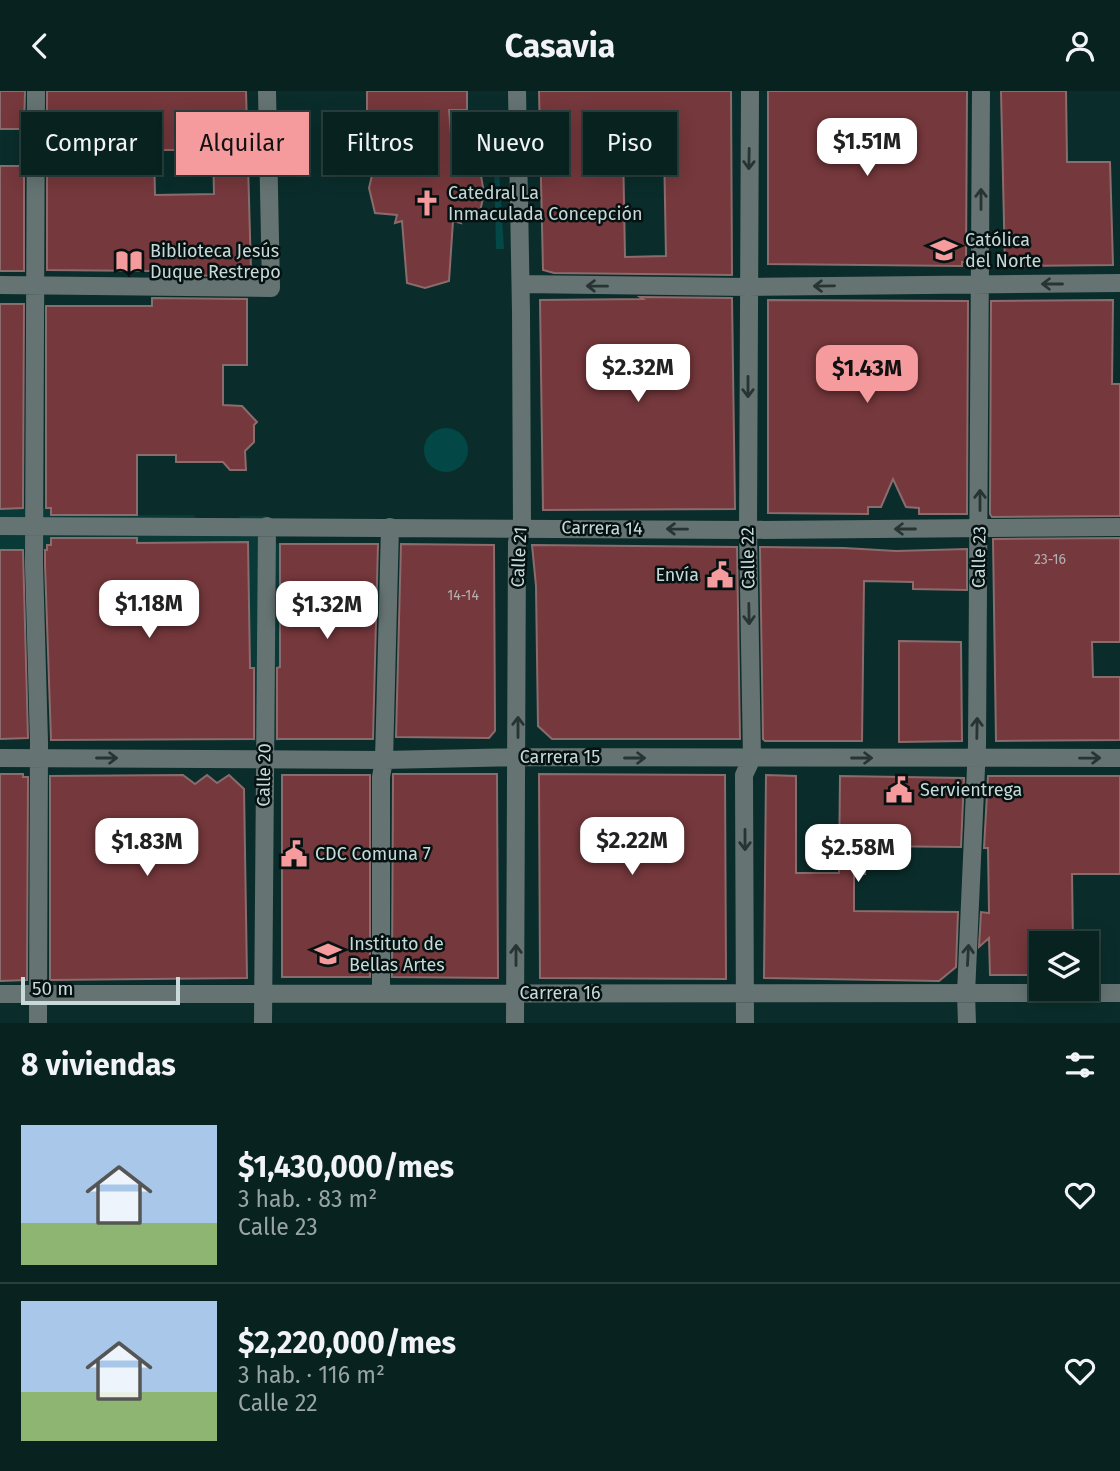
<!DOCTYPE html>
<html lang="es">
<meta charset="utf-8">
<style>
:root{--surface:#082220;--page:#112a29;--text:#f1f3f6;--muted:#98a4a5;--line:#293f3e;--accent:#f59b9e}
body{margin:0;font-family:"Fira Sans",sans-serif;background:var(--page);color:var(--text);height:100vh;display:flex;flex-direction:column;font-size:26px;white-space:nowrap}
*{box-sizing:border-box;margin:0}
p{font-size:23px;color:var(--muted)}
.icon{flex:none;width:38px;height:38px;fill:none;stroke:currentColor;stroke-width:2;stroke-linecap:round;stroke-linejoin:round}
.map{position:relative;height:932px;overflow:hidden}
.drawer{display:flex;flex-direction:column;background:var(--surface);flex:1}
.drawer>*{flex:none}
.top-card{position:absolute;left:21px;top:21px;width:700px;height:63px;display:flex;gap:14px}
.fabs{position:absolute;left:1029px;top:840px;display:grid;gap:14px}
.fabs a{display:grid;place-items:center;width:70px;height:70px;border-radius:0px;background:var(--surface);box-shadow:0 4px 18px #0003,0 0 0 2px var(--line);font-size:35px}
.scale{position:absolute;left:21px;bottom:18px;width:159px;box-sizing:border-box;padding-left:7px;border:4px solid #c7d9d8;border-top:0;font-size:19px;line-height:24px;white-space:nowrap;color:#c7d9d8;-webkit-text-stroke:5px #051211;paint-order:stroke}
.price{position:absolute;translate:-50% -60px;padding:0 16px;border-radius:14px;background:#fff;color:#222;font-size:23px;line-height:46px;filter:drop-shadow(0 2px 4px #0008)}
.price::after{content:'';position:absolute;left:50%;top:42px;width:21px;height:16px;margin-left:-10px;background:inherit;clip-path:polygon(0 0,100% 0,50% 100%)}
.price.selected{background:var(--accent);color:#111}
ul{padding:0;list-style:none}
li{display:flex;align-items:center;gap:21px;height:175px;padding:0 21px}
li+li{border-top:2px solid var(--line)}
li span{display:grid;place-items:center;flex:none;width:196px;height:140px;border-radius:0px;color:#555}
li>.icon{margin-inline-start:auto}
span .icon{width:84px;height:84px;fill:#fffc;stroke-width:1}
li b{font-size:30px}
h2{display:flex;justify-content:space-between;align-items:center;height:84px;padding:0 21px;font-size:30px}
.tag{padding:0 24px;border-radius:0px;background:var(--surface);box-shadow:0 4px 18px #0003,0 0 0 2px var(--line);font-size:24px;line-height:63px}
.tag.selected{background:var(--accent);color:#111}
header{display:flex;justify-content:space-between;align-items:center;height:91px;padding:0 21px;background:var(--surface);font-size:32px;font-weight:700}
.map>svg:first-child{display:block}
.built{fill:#0a3a38}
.green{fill:#034846}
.building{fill:#75383c;stroke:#8b6c6d;stroke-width:2;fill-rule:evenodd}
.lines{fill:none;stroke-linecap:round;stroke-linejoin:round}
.minor{stroke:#657473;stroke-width:18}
.oneway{stroke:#273433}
.labels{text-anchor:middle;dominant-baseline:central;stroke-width:5;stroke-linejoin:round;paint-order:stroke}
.number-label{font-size:14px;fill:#b2b1b1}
.poi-label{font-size:18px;fill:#c7d9d8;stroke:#051211;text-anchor:start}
.street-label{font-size:18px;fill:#c7d9d8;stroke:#051211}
</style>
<header><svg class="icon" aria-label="back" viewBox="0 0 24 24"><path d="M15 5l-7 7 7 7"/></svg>Casavia<svg class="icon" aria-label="person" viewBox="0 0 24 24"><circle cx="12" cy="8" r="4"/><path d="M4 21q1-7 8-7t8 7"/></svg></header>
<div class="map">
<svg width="1120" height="932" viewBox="0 0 1120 932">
<rect width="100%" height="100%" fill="#0a2d2b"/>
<path class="built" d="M 51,417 L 51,424 L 194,424 L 201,435 L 232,435 L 240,425 L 266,425 L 266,452 L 280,453 L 280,650 L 252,650 L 248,451 L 48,454 L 47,459 L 0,459 L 0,418 Z"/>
<path class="green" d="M 494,63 L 498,63 L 504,158 L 496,158 Z
M424 359a22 22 0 1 1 44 0a22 22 0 1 1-44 0Z"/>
<path class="building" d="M 0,0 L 25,0 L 24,38 L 0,38 Z
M 47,0 L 246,0 L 251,181 L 246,181 L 246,185 L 151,184 L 151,180 L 47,179 ZM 154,59 L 213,59 L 214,103 L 155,104 Z
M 367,0 L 467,0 L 467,19 L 449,19 L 453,67 L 461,65 L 458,74 L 479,73 L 484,102 L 480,121 L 459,125 L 461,132 L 453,130 L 449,190 L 425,197 L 407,192 L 402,130 L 395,132 L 397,124 L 375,122 L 369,97 L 377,63 L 366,63 L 366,58 L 347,57 L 348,22 L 367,23 Z
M 539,0 L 731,0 L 732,184 L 554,182 L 543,179 ZM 623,56 L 664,56 L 666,165 L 625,166 Z
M 768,0 L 967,0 L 966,171 L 962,171 L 962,175 L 768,173 Z
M 1001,0 L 1066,0 L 1067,71 L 1110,71 L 1113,174 L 1005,175 Z
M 0,75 L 24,75 L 24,180 L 0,180 Z
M 640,206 L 732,207 L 735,418 L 543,419 L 540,209 L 643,208 Z
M 152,207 L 247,208 L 247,274 L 223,274 L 223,314 L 242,315 L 257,331 L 254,334 L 254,351 L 245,360 L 246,379 L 230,379 L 223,371 L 176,371 L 176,364 L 137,364 L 137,424 L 51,424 L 51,417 L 46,417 L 46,215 L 152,215 Z
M 768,209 L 968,210 L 967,423 L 919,423 L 919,417 L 906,416 L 893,388 L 881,416 L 868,416 L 868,423 L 768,422 Z
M 1113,209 L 1112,293 L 1120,293 L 1120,425 L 992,426 L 990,423 L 991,210 Z
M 0,213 L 24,213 L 23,417 L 0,418 Z
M 51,447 L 137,447 L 137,452 L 248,451 L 250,577 L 254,577 L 254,648 L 51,649 L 45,473 L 45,459 L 47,459 L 47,454 L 51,454 Z
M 1120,447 L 1120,551 L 1092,551 L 1093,586 L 1120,586 L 1120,649 L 996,650 L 993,448 Z
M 280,453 L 378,453 L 373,648 L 277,648 L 277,577 L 280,576 Z
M 401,453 L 494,454 L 495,640 L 489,647 L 396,646 Z
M 532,454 L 737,456 L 740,648 L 552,648 L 538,635 L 536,495 Z
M 760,456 L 844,457 L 896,460 L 967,458 L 967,499 L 913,498 L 913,491 L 864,490 L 862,650 L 765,650 L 763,648 Z
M 0,459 L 23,459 L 28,647 L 0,648 Z
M 899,550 L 961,551 L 962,650 L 899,651 Z
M 0,683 L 23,683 L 23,686 L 28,686 L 27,889 L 0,890 Z
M 393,683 L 497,683 L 498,887 L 392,886 Z
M 539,683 L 725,684 L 726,888 L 540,887 Z
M 183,684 L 195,693 L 207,684 L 217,692 L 229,684 L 244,698 L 247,887 L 50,889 L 50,685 Z
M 282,684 L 370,684 L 370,886 L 282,886 Z
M 766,684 L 796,685 L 796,782 L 839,782 L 840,685 L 964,687 L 961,756 L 865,755 L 865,783 L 854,783 L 854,820 L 958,821 L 956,876 L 939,890 L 764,887 Z
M 988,685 L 1120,685 L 1120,783 L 1072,783 L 1073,852 L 1041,852 L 1041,884 L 990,884 L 989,847 L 979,856 L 981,821 L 989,822 L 988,757 L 984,757 Z"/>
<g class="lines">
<path class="minor" d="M 36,0 L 34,473 L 39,651 L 38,932
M 521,193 L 748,196 L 1120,192
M 0,194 L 271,197 L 267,0
M 0,435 L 748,439 L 1120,436
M 0,667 L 384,669 L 517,666 L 1120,667
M 381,902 L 381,686 L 384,669 L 390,436
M 0,903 L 1120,902
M 263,932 L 267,435
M 515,932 L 517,451 L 522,436 L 521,221 L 517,0
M 745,932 L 744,684 L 752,667 L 748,439 L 750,0
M 967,932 L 966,903 L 977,654 L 981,0"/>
</g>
<defs><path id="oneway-shaft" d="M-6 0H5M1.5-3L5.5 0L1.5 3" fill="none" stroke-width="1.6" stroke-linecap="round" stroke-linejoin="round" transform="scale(1.75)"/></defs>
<g class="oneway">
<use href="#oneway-shaft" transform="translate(749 68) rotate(91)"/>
<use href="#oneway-shaft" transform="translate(981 108) rotate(-90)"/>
<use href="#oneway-shaft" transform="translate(1052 193) rotate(180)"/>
<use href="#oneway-shaft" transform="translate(597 195) rotate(-179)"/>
<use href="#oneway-shaft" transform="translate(824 195) rotate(179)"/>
<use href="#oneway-shaft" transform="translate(748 296) rotate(90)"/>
<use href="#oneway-shaft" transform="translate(980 409) rotate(-90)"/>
<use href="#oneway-shaft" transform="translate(677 438) rotate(-179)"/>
<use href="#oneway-shaft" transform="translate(905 438) rotate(180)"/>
<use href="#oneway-shaft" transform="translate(749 523) rotate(89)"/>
<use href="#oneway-shaft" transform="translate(518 636) rotate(-90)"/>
<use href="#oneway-shaft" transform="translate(977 637) rotate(-89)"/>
<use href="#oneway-shaft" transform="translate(107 667)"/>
<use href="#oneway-shaft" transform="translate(635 667)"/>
<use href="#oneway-shaft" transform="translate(862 667)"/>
<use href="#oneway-shaft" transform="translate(1090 667) rotate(-1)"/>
<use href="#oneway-shaft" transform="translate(745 749) rotate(90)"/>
<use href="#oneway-shaft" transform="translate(516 864) rotate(-90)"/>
<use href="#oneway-shaft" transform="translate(968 864) rotate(-87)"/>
</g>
<defs>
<g id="church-bare" transform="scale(2.1)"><path d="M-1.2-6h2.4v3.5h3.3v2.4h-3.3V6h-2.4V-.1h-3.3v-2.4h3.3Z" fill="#f59b9e" stroke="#051211" stroke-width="2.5" paint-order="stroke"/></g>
<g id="university-bare" transform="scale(2.1)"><path d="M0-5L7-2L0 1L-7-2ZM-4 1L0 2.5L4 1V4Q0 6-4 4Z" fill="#f59b9e" stroke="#051211" stroke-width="2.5" paint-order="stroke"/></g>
<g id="library-bare" transform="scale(2.1)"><path d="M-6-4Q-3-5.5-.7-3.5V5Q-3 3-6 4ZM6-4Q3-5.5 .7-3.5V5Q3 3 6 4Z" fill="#f59b9e" stroke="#051211" stroke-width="2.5" paint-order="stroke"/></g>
<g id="civic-bare" transform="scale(2.1)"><path d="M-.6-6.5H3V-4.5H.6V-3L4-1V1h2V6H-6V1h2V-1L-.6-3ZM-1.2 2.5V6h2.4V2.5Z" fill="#f59b9e" stroke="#051211" stroke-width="2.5" paint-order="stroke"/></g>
</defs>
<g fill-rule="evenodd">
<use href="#church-bare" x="427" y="112"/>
<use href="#university-bare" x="944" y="159"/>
<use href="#library-bare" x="129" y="170"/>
<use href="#civic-bare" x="720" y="484"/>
<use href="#civic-bare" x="899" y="699"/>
<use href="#civic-bare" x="294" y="763"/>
<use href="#university-bare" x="328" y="863"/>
</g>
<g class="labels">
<g class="number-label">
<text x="1050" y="468">23-16</text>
<text x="463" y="504">14-14</text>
</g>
<g class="poi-label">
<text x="448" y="102">Catedral La<tspan x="448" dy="21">Inmaculada Concepción</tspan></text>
<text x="965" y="149">Católica<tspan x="965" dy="21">del Norte</tspan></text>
<text x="150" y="160">Biblioteca Jesús<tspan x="150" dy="21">Duque Restrepo</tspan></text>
<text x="699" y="484" text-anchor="end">Envía</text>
<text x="920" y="699">Servientrega</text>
<text x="315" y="763">CDC Comuna 7</text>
<text x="349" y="853">Instituto de<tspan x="349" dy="21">Bellas Artes</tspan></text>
</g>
<g class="street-label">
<text transform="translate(602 437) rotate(1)">Carrera 14</text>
<text transform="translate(519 466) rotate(-87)">Calle 21</text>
<text transform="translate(979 466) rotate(-89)">Calle 23</text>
<text transform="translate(748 467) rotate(-91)">Calle 22</text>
<text x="560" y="666">Carrera 15</text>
<text transform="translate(264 684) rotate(-89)">Calle 20</text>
<text x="560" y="902">Carrera 16</text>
</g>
</g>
</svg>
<div class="fabs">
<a><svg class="icon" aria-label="layers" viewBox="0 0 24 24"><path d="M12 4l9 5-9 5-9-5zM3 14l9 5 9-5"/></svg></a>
</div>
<div class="scale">50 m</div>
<b class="price" style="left:867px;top:87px">$1.51M</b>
<b class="price" style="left:638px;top:313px">$2.32M</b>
<b class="price selected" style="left:867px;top:314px">$1.43M</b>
<b class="price" style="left:149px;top:549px">$1.18M</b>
<b class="price" style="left:327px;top:550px">$1.32M</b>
<b class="price" style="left:632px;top:786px">$2.22M</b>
<b class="price" style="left:147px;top:787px">$1.83M</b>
<b class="price" style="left:858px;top:793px">$2.58M</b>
<div class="top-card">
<a class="tag">Comprar</a>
<a class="tag selected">Alquilar</a>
<a class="tag">Filtros</a>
<a class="tag">Nuevo</a>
<a class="tag">Piso</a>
</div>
</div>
<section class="drawer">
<h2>8 viviendas<svg class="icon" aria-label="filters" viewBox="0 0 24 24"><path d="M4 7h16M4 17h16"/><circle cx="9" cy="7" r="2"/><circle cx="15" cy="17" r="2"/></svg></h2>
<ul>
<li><span style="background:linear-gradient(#a9c7e8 70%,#8fb573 0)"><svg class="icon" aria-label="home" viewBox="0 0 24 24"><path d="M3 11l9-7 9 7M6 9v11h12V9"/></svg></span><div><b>$1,430,000/mes</b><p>3 hab. · 83 m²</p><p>Calle 23</p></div><svg class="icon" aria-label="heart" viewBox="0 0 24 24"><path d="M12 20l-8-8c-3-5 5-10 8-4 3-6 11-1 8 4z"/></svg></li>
<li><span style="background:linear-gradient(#a9c7e8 65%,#8fb573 0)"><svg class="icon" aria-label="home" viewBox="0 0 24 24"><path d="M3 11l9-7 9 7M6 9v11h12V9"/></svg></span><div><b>$2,220,000/mes</b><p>3 hab. · 116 m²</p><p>Calle 22</p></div><svg class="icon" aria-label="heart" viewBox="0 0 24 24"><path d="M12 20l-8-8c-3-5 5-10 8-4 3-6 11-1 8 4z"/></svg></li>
</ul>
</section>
